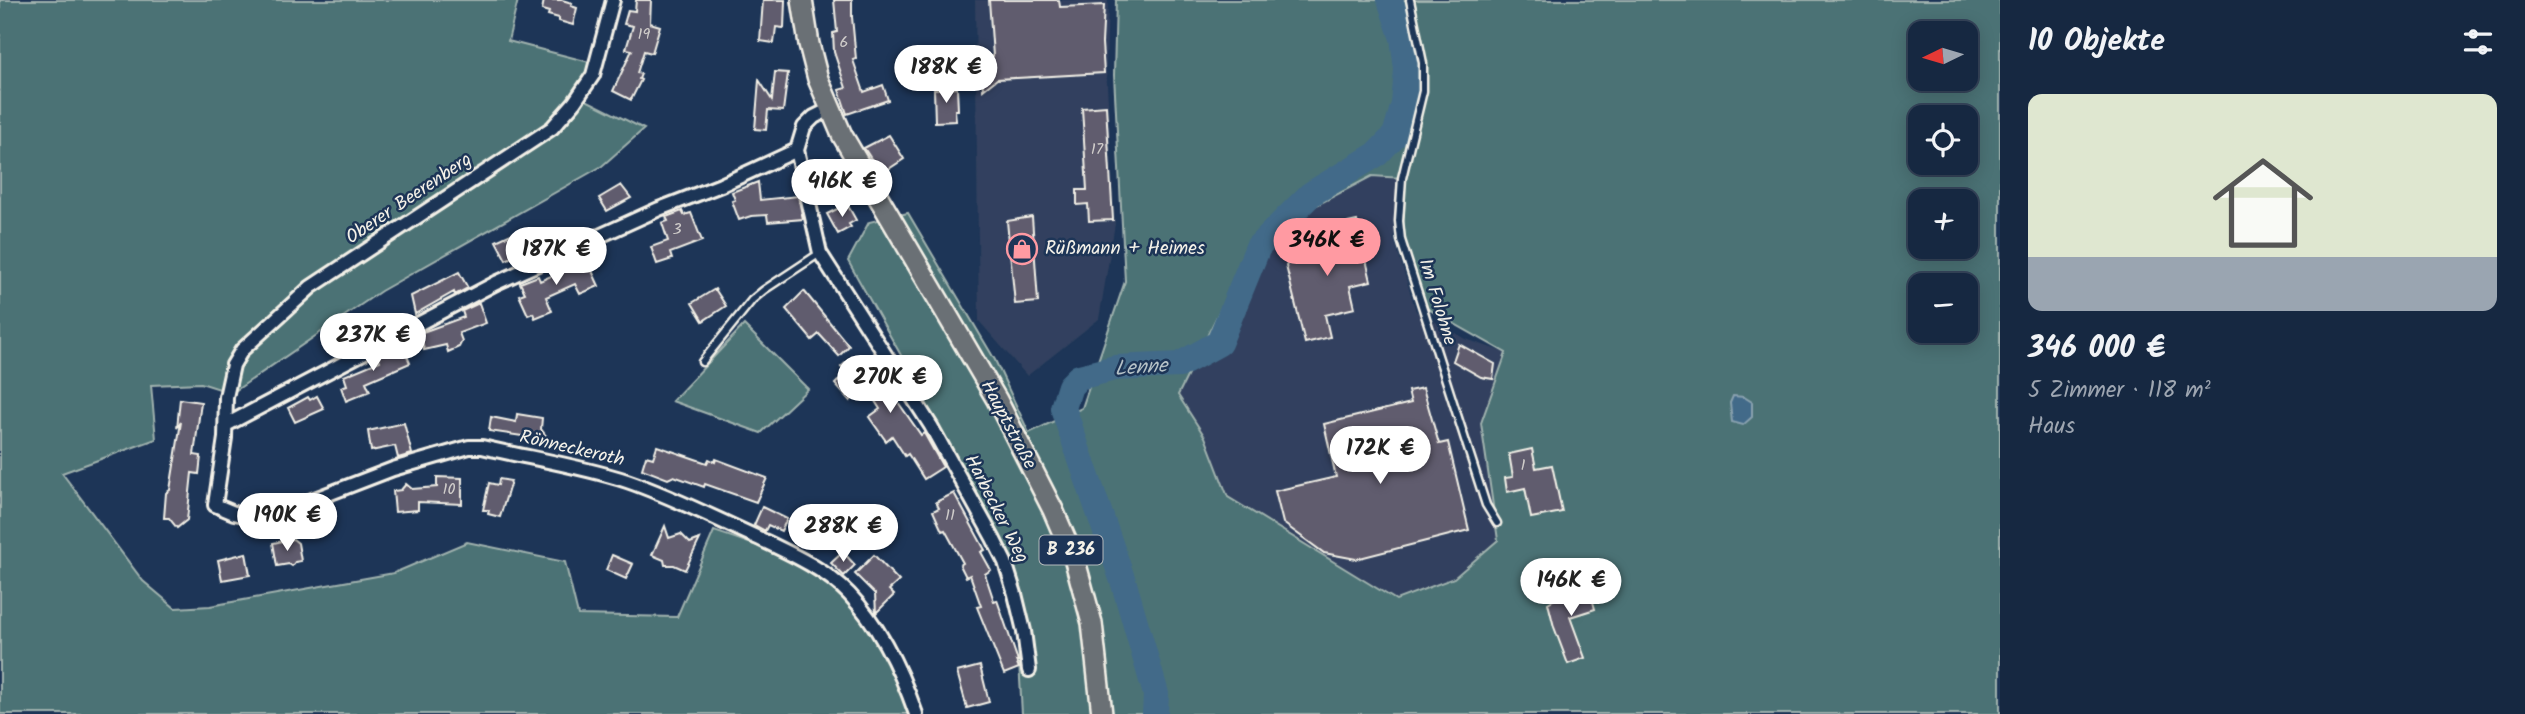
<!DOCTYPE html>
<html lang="de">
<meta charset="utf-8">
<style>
:root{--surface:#162841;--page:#1f3048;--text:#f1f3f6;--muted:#9ea6b1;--line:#35445a;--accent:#ff9aa2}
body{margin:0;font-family:Kalam,sans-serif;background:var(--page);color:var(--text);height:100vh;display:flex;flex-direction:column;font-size:26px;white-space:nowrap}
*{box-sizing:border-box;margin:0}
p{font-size:23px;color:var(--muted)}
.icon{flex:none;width:38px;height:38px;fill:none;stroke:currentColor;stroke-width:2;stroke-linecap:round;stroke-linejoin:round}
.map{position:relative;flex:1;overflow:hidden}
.panel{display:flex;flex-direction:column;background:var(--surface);width:525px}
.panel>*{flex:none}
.needle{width:46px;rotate:265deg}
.buttons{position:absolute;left:1908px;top:21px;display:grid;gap:14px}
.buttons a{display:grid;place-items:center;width:70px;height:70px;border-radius:14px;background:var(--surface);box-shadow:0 4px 18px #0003,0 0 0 2px var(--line);font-size:35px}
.price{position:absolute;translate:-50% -60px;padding:0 16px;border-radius:24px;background:#fff;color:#222;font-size:23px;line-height:46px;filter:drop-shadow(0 2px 4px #0008)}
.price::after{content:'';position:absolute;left:50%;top:42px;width:21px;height:16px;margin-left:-10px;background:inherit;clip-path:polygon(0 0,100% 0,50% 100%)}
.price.on{background:var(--accent);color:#111}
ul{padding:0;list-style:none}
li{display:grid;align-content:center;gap:14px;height:371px;padding:0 28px}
li span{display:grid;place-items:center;height:217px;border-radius:14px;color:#555}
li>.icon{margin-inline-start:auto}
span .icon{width:126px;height:126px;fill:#fffc;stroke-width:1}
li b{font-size:30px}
h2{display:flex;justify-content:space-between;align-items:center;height:84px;padding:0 28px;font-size:30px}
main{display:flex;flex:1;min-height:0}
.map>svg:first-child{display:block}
.built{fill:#31415e}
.green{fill:#4b7275;stroke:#a0b2ae;stroke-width:2;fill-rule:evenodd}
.water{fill:#426b89;stroke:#89a1af;stroke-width:2}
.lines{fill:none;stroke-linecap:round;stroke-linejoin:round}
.river{stroke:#426b89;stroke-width:26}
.building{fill:#605c6e;stroke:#f4f1e8;stroke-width:2}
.lane-casing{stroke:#f4f1e8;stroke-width:11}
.street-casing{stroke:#f4f1e8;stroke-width:18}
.primary-casing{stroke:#f4f1e8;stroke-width:24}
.lane{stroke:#1d3557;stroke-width:6}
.street{stroke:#1d3557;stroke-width:12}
.primary{stroke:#6b6f75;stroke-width:19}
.labels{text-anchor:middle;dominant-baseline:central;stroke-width:5;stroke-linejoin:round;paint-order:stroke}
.number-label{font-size:16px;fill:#cfccca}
.shield{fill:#1d3557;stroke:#b4b9bc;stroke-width:2}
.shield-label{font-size:18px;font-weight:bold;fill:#f4f1e8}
.street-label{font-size:19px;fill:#f4f1e8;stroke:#1d3557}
.poi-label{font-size:19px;fill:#f4f1e8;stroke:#1d3557;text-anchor:start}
.water-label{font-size:21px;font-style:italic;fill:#b6c2c7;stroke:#1d3557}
</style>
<main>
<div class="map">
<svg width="2000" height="714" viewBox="0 0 2000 714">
<rect width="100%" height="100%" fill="#1d3557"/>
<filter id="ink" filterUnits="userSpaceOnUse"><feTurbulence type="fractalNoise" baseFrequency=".0143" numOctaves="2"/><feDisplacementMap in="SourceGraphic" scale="14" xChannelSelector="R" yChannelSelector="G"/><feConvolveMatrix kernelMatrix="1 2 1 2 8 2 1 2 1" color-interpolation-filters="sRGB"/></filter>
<g filter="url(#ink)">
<path class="built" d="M 975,0 L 1108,0 L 1106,68 L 1115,224 L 1099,319 L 1027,376 L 979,321 Z
M 1372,176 L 1402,178 L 1394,239 L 1416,311 L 1466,339 L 1506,353 L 1481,423 L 1498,540 L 1454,578 L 1396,600 L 1228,497 L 1205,437 L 1178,395 L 1256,237 Z"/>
<path class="green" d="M 0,0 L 518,0 L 508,41 L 593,63 L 582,98 L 644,129 L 602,166 L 381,291 L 232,393 L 201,383 L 151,385 L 156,439 L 62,473 L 143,581 L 175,608 L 210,606 L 394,573 L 467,542 L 565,562 L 578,615 L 677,617 L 714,531 C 753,544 820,566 848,596 C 876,626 900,675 910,714 L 0,714 Z
M 1116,0 L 2000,0 L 2000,714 L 1022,714 L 1018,644 L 1005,562 L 916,382 L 848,261 L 869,222 L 908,213 L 995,360 L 1029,433 L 1082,408 L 1125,281 L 1114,75 ZM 1920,33 L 1965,33 L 1965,79 L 1920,79 ZM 1920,117 L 1965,117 L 1965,163 L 1920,163 ZM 1407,138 L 1403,235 L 1423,306 L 1506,353 L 1481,423 L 1498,540 L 1454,578 L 1396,600 L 1228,497 L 1205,437 L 1178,395 L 1256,237 L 1372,176 L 1402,178 ZM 1920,201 L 1965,201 L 1965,247 L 1920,247 ZM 1920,285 L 1965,285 L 1965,331 L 1920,331 Z
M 744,325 L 808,389 L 761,433 L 672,401 Z"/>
<path class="water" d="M 1733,396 L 1744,397 L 1752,402 L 1752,417 L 1743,425 L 1732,422 L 1730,403 Z"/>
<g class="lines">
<path class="river" d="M 1155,714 L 1156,694 L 1124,584 L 1063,408 L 1070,386 L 1079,377 L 1115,368 L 1179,365 L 1219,343 L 1258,247 L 1311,194 L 1377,154 L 1395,135 L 1404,104 L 1407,70 L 1403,38 L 1390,0"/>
</g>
<path class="building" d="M 544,0 L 562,0 L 572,3 L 571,6 L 577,8 L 573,25 L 559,21 L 559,18 L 548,15 L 549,12 L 542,10 Z
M 636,0 L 651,0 L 650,23 L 660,26 L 652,53 L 644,51 L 637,73 L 641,74 L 639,79 L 641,80 L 631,100 L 613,91 L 632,50 L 626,49 L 633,26 L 624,24 L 628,10 L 635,11 Z
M 763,0 L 785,0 L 784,28 L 776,27 L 774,43 L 760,41 Z
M 834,0 L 852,0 L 852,17 L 856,59 L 853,60 L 864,92 L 883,85 L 888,100 L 847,114 L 839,90 L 846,88 L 834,52 L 833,33 L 837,32 Z
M 989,0 L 1059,0 L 1060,7 L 1104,5 L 1102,43 L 1104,73 L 997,79 L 983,90 L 981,57 L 993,56 Z
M 775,72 L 788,73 L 783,111 L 768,110 L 766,130 L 755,129 L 759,80 L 772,100 Z
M 957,88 L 958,110 L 955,110 L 956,121 L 935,122 L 934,89 Z
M 1106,106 L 1113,220 L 1089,221 L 1088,204 L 1077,205 L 1077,190 L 1087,190 L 1082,108 Z
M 889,135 L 904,159 L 881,174 L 864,148 Z
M 758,182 L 760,200 L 798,196 L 803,219 L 768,222 L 767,215 L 751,216 L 739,220 L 732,201 L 735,200 L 732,192 Z
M 621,185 L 631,198 L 607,211 L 599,198 Z
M 847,204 L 856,220 L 849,224 L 851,227 L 838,234 L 827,214 Z
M 682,211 L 684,215 L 691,213 L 702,241 L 670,253 L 672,259 L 657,264 L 651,247 L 668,241 L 662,223 L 668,221 L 666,217 Z
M 1032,217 L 1038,302 L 1015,304 L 1007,221 Z
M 1357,221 L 1371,281 L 1350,286 L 1355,308 L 1325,315 L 1330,337 L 1305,343 L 1286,266 L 1297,252 L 1325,245 L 1321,229 Z
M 520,230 L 529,249 L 506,260 L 496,241 Z
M 587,260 L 599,286 L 580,294 L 575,284 L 546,297 L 552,311 L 535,318 L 533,313 L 528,315 L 519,295 L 525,293 L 520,283 L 538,276 L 540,281 Z
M 459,272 L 468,288 L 455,295 L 454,292 L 415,314 L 411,296 Z
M 715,289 L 726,306 L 703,321 L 692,303 Z
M 804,291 L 849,346 L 839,356 L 819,334 L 812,340 L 786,309 Z
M 479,303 L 486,323 L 459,333 L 462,341 L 459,347 L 448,352 L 446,345 L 424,350 L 420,333 L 464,317 L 462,311 Z
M 1459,344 L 1495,364 L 1493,379 L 1481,377 L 1453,361 Z
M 395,348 L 398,354 L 405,351 L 410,363 L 366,382 L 370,391 L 346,401 L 341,387 L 347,385 L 344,376 L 380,361 L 378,355 Z
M 853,356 L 864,369 L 868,365 L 877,376 L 885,371 L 896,388 L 891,392 L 921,435 L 924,433 L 943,467 L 924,479 L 908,454 L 905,456 L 892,436 L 886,441 L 869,417 L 880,409 L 866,387 L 850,401 L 835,384 L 846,373 L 841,367 Z
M 1423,388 L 1439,444 L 1448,442 L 1469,530 L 1356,559 L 1324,553 L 1283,523 L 1275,491 L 1336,477 L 1324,424 L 1411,403 L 1408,391 Z
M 317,396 L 324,409 L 295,422 L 288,408 L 308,397 L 310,400 Z
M 180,399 L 201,402 L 194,455 L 201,456 L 199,474 L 192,473 L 187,520 L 177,528 L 169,518 L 164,518 L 166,493 L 170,490 L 181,422 L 177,428 Z
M 517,414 L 542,418 L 541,429 L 549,440 L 489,431 L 491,417 L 516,422 Z
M 404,423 L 412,454 L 398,458 L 395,446 L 371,451 L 368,431 Z
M 657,446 L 707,463 L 709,459 L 715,462 L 716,459 L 767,478 L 756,502 L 705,484 L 704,487 L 674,476 L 668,479 L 642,469 L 646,456 L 653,458 Z
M 1532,449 L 1536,468 L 1552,465 L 1562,512 L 1531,518 L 1525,488 L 1507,492 L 1505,478 L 1513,477 L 1509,454 Z
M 437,477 L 462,478 L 462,504 L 418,502 L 418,510 L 395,512 L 393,491 L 401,490 L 406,484 L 412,489 L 437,487 Z
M 499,479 L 511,481 L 500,517 L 488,514 L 489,510 L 483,510 L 489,483 L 498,485 Z
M 954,493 L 985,550 L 981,552 L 991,570 L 985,574 L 994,601 L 997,600 L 1018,661 L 1016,661 L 1019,668 L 1004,674 L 977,607 L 981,606 L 970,575 L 966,577 L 960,565 L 963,563 L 945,530 L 942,531 L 933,511 L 939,508 L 936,502 Z
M 762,507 L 787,519 L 781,531 L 768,525 L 765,531 L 754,525 Z
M 665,526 L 669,538 L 681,534 L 690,543 L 700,539 L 685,570 L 674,565 L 665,565 L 664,560 L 652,555 Z
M 293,539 L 298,543 L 301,561 L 295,562 L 292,566 L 289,564 L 277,566 L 273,543 Z
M 843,552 L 855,565 L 844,576 L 831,563 Z
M 246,553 L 250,575 L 222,580 L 218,560 Z
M 612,555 L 633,564 L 626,579 L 606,570 Z
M 874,555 L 899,581 L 889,590 L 894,595 L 876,613 L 875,594 L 855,574 Z
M 1587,580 L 1595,609 L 1570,617 L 1585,658 L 1568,664 L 1554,627 L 1548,603 L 1575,587 L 1574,584 Z
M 980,666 L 989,702 L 967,708 L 957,672 Z"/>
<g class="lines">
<g class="lane-casing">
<path id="lane" d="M 1410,0 L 1423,63 L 1423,91 L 1402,178 L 1399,221 L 1401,240 L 1486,505 L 1497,523
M 702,362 L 752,300 L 764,290 L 820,253"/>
</g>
<g class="street-casing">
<path id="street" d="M 613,0 L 593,75 L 574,103 L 552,128 L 311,287 L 242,350 L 233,365 L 226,397 L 225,438 L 215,505 L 234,513 L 250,516 L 276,514 L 393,469 L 469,447 L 482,447 C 529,458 581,466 627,481 C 671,496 712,517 754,536 C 787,552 823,567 849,594 C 881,627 901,671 916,714
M 830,109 L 814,117 L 804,127 L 797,150 L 820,253 L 931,426 L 993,538 L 1005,562 L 1015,594 L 1024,631 L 1029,670
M 226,425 L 496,283 L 659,209 L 721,185 L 797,150"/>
</g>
<g class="primary-casing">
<path id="primary" d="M 802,0 L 809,44 L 818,79 L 842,135 L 997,400 L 1053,510 L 1075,561 L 1092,623 L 1102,714"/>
</g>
<use href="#lane" class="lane"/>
<use href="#street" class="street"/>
<use href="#primary" class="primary"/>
</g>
</g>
<defs>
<g id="shop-ring" transform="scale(1.575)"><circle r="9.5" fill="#1d3557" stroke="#ff9aa2" stroke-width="1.5"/><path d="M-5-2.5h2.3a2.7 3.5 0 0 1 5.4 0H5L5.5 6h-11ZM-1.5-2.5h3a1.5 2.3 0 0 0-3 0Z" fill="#ff9aa2"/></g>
</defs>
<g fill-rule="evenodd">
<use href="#shop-ring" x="1022" y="249"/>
</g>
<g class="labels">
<g class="number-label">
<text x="644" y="34">19</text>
<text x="844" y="42">6</text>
<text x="1097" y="149">17</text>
<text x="677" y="229">3</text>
<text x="1523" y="465">1</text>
<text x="449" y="489">10</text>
<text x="950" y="515">11</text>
</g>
<rect class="shield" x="1039.5" y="535.5" width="63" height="29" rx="5"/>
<g class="shield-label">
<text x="1071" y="550">B 236</text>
</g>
<g class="street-label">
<text transform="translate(409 199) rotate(-34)">Oberer Beerenberg</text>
<text transform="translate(1437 302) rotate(73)">Im Folohne</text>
<text transform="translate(1008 425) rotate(62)">Hauptstraße</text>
<text transform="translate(572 449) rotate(13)">Rönneckeroth</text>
<text transform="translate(996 509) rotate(63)">Harbecker Weg</text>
</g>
<g class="poi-label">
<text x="1045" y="249">Rüßmann + Heimes</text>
</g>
<g class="water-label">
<text transform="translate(1141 368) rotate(-4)">Lenne</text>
</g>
</g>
</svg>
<div class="buttons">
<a><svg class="needle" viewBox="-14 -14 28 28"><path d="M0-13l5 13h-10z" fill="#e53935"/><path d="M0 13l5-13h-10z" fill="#9ea6b1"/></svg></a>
<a><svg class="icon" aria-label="locate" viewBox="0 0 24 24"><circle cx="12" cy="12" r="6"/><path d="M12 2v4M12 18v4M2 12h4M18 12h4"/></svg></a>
<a>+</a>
<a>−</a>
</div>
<b class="price" style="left:946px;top:105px">188K €</b>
<b class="price" style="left:842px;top:219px">416K €</b>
<b class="price on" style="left:1327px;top:278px">346K €</b>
<b class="price" style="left:556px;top:287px">187K €</b>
<b class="price" style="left:373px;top:373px">237K €</b>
<b class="price" style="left:890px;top:415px">270K €</b>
<b class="price" style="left:1380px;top:486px">172K €</b>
<b class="price" style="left:287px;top:553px">190K €</b>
<b class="price" style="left:843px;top:564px">288K €</b>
<b class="price" style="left:1571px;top:618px">146K €</b>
</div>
<section class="panel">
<h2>10 Objekte<svg class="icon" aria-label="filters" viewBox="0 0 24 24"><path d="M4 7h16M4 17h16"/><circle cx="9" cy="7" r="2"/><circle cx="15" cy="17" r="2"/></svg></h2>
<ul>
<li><span style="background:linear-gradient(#dfe7d0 75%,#9aa5b1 0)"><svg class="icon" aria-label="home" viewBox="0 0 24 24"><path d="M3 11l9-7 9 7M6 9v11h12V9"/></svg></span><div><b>346 000 €</b><p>5 Zimmer · 118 m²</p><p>Haus</p></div></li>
</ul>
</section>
</main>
